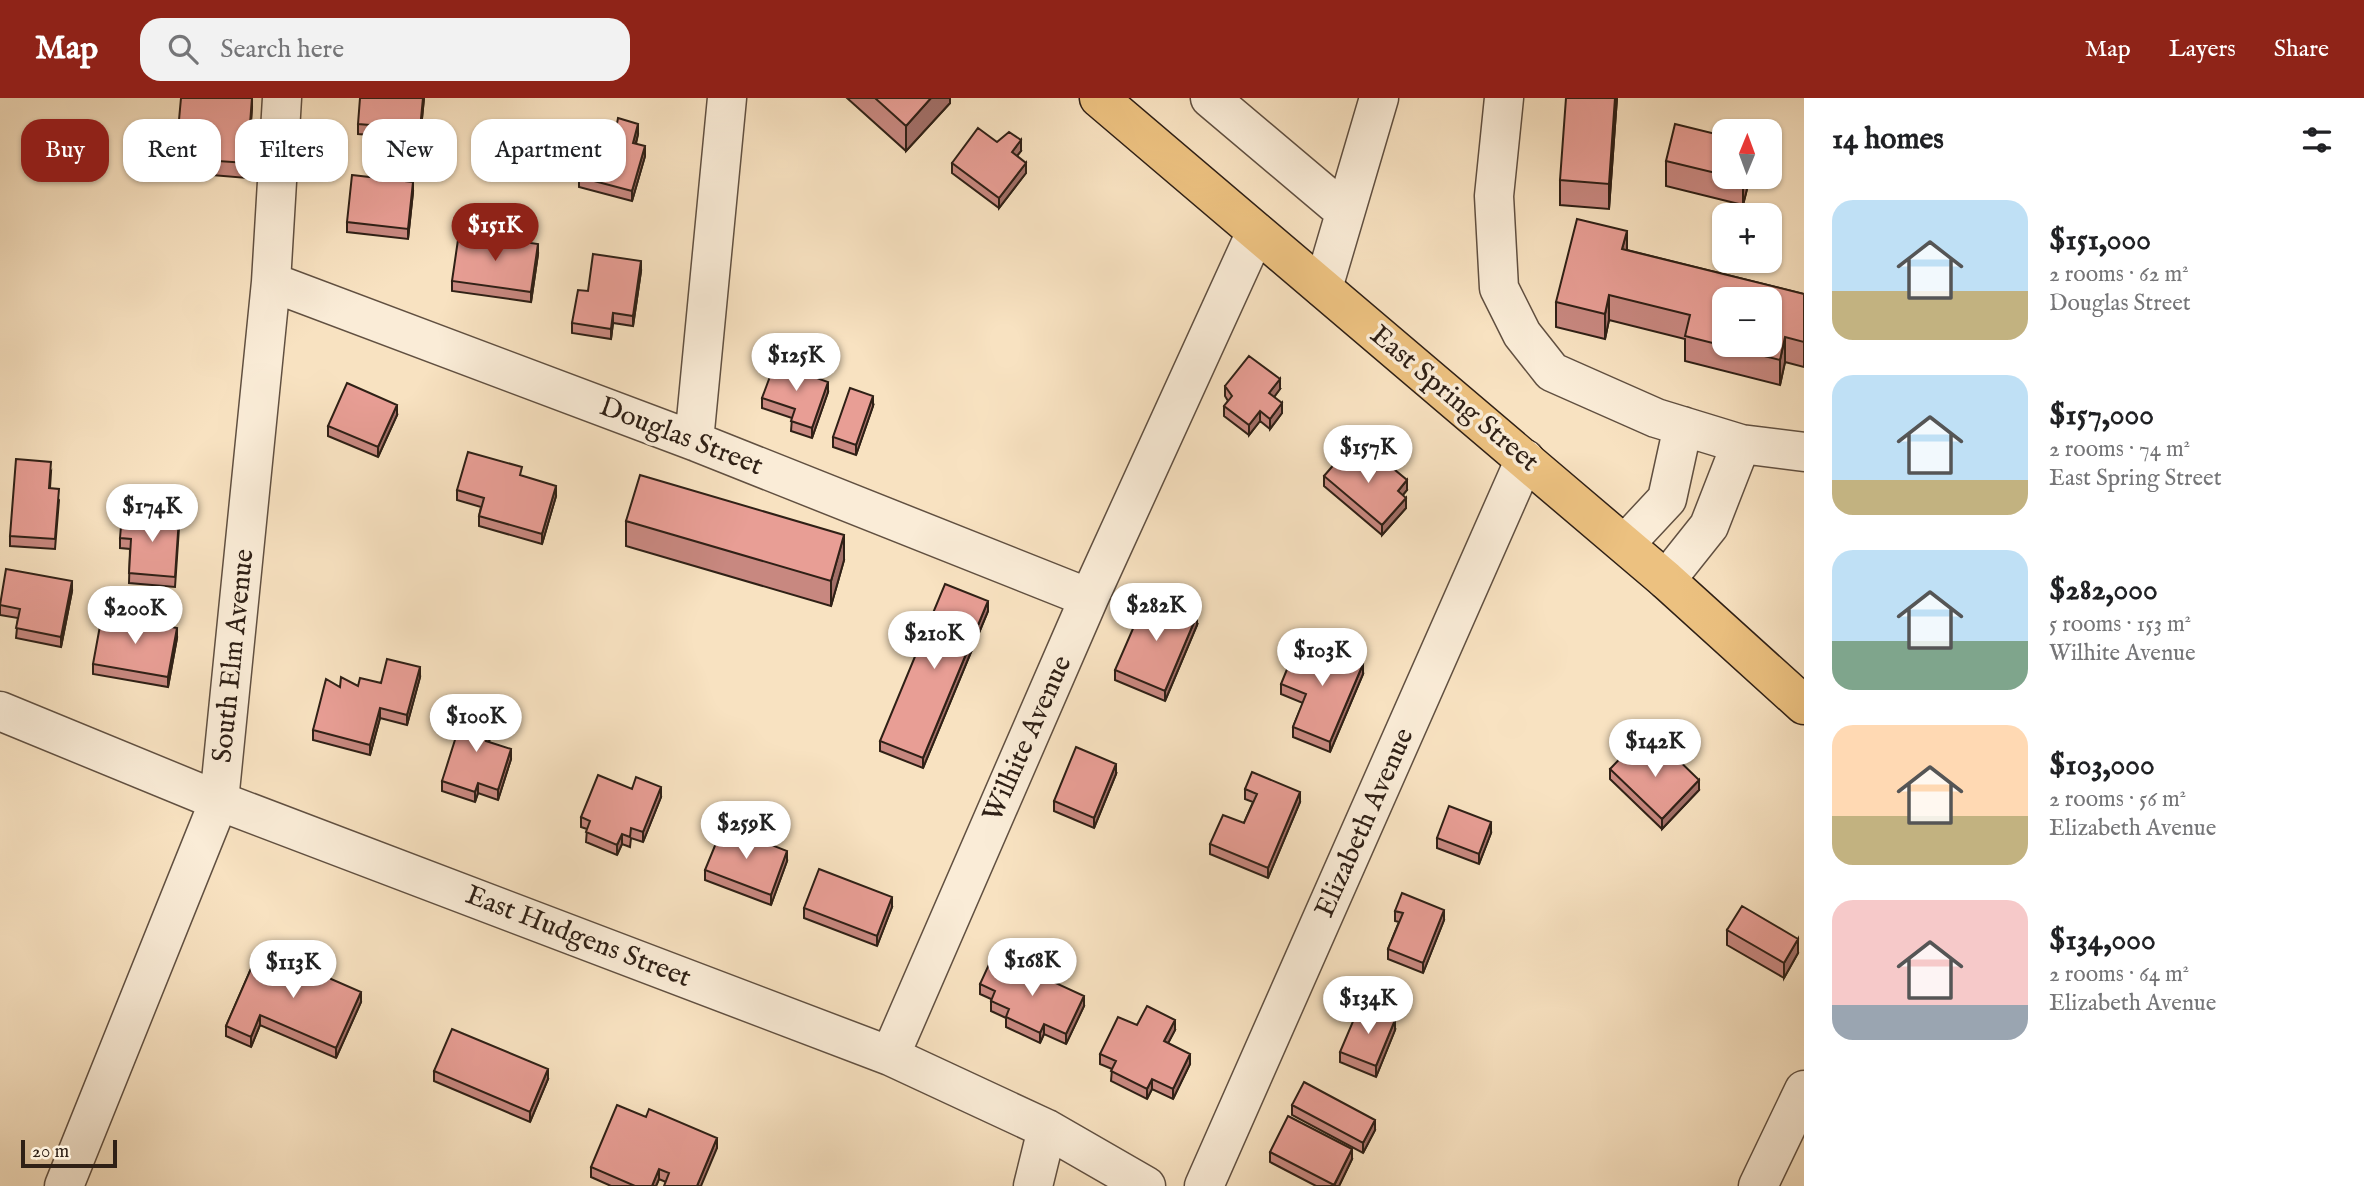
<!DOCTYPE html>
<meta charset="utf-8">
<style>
:root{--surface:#fff;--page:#f2f2f2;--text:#202124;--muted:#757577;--accent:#8f2418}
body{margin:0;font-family:"IM FELL English",serif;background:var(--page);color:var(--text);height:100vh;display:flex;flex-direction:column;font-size:26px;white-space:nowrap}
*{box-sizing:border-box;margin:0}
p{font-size:23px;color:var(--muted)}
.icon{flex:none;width:38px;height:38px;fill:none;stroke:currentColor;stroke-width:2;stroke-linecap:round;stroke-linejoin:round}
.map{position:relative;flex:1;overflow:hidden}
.side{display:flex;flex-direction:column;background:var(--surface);width:560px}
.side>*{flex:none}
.guide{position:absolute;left:21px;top:21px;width:665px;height:63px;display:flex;gap:14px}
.needle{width:46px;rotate:1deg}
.tools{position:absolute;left:1712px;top:21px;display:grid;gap:14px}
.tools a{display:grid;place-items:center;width:70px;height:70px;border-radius:14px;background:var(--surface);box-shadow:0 2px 5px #0004;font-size:35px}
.scale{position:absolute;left:21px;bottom:18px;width:96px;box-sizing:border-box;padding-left:7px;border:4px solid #2f2016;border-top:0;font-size:19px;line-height:24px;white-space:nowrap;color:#2f2016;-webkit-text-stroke:5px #faecd7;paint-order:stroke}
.price{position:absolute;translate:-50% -60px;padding:0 16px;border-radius:24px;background:#fff;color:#222;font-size:23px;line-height:46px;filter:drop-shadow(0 2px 4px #0008)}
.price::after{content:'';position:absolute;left:50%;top:42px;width:21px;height:16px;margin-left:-10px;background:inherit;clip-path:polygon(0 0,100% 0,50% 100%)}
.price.active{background:var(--accent);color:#fff}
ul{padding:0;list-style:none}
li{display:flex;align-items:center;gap:21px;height:175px;padding:0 28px}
li span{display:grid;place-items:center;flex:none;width:196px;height:140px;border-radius:21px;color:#555}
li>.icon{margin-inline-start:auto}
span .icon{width:84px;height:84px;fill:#fffc;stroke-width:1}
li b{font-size:30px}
h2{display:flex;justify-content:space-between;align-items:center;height:84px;padding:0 28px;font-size:30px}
.pill{padding:0 24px;border-radius:21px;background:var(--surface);box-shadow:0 2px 5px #0004;font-size:24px;line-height:63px}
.pill.active{background:var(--accent);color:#fff}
header{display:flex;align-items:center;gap:42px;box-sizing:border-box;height:98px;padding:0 35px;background:var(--accent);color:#fff}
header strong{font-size:33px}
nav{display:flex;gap:38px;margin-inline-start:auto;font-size:24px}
.search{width:490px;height:63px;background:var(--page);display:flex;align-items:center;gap:18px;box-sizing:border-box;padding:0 24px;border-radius:21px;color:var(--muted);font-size:26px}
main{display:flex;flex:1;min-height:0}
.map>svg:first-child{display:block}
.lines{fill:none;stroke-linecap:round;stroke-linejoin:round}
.minor-casing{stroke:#615041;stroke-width:41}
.major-casing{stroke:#2f2016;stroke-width:41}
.minor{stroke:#faecd7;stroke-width:38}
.major{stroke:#ecc180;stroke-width:38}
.wall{fill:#c88880;stroke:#2f2016;stroke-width:2}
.shaded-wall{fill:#a26f68;stroke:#2f2016;stroke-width:2}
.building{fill:#e89e95;stroke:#2f2016;stroke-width:2;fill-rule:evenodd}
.labels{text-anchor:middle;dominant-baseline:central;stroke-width:7;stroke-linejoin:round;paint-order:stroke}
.street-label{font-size:28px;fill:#2f2016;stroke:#faecd7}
</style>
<header>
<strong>Map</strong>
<div class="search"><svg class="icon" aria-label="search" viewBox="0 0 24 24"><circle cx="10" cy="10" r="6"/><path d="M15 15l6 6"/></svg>Search here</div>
<nav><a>Map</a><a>Layers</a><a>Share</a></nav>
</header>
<main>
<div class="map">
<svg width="1804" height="1088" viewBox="0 0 1804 1088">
<rect width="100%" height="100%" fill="#f8e2c1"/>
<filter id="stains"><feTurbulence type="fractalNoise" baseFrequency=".00286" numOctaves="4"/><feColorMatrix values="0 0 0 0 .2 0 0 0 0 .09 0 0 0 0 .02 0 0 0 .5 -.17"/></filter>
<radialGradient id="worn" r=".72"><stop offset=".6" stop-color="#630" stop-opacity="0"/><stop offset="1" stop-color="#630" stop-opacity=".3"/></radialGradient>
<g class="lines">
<g class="minor-casing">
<path id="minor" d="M 1210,0 L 1345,114
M 1504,0 L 1494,98 L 1499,190 L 1522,236 L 1552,274 L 1656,320 L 1741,346 L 1804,354
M 271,184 L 694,343 L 1089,500
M 1323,190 L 1379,0
M 694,343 L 727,0
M 1625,446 L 1667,401 L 1683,328
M 1666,482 L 1709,428 L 1741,346
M 0,613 L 219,703 L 890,958 L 1047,1031 L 1146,1088
M 890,958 L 1089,500 L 1256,134
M 64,1088 L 219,703 L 271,184 L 282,0
M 1033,1088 L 1047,1031
M 1204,1088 L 1525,361
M 1758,1088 L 1804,992"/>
</g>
<g class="major-casing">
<path id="major" d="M 1099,0 L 1666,482 L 1804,607"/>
</g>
<use href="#minor" class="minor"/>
<use href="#major" class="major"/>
</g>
<path class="wall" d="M 424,0 L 420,41 L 358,36 L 358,26 Z
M 847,0 L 950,0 L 950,5 L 906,53 Z
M 1617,0 L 1609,111 L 1560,107 L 1560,82 Z
M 252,9 L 247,80 L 188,75 L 190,37 L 179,37 L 179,22 Z
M 616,31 L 638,36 L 636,46 L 645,58 L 632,103 L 579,89 L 579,79 Z
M 1724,38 L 1724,79 L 1750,79 L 1743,107 L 1666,88 L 1666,63 Z
M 997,44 L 1021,53 L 1017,58 L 1026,75 L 999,110 L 952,75 L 952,65 Z
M 413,94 L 408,141 L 347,134 L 347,124 Z
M 1627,152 L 1804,196 L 1804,269 L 1785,264 L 1780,287 L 1685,263 L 1685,241 L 1609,222 L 1605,241 L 1556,229 L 1556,204 Z
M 538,156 L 531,204 L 452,193 L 452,183 Z
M 641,173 L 633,228 L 613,225 L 611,241 L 572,235 L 572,225 L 588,193 Z
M 1225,288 L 1280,291 L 1274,299 L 1282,315 L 1270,331 L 1260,323 L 1249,337 L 1224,318 L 1224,308 L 1228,303 L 1225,298 Z
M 828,294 L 812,340 L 791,333 L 792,320 L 762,310 L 762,300 Z
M 873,308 L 856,357 L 833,349 L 833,339 Z
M 397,317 L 378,359 L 328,338 L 328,328 Z
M 1376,372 L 1407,392 L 1403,397 L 1406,410 L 1382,437 L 1324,388 L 1324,378 Z
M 51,374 L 50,390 L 59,402 L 55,451 L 10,448 L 10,438 Z
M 522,378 L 556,398 L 542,446 L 479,428 L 479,418 L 481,409 L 457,402 L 457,392 Z
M 626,423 L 844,462 L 831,508 L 626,448 Z
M 179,430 L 175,489 L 129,485 L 130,451 L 120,450 L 120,440 Z
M 72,493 L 61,549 L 16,540 L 18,520 L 0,517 L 0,503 Z
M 988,513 L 923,670 L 880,653 L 880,643 Z
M 1197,527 L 1165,603 L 1115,582 L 1115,572 Z
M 177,540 L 168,589 L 93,576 L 93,566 Z
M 1363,576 L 1330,654 L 1293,639 L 1293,629 L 1303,605 L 1281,596 L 1281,586 Z
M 420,579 L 407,627 L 380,620 L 370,657 L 313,642 L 313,632 L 340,589 L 358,588 Z
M 494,626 L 489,644 L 511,661 L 498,702 L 478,695 L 475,704 L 442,693 L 442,683 Z
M 1652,666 L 1699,692 L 1662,731 L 1610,681 L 1610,671 Z
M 1116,676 L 1094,730 L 1054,713 L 1054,703 Z
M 632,691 L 661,699 L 643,744 L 631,740 L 630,749 L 622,746 L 617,757 L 586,744 L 587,731 L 581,729 L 581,719 Z
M 1245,691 L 1300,704 L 1268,780 L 1210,756 L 1210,746 L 1244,725 L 1253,704 L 1245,701 Z
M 1491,735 L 1479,766 L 1437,750 L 1437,740 Z
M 787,763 L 771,807 L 705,782 L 705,772 Z
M 892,809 L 877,848 L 804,820 L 804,810 Z
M 1395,813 L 1444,822 L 1423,875 L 1388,861 L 1388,851 L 1399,824 L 1395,823 Z
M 1727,832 L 1798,855 L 1784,880 L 1727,847 Z
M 260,850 L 361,904 L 336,960 L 260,927 L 251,949 L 226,938 L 226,928 Z
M 980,886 L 1084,908 L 1066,946 L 1044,936 L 1040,945 L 1006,929 L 1006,920 L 991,913 L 991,901 L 980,896 Z
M 1137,927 L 1175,932 L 1168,945 L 1190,966 L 1173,1001 L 1152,991 L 1147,1001 L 1111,983 L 1112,971 L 1100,966 L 1100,956 Z
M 1395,932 L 1376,979 L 1340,964 L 1340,954 Z
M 434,973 L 548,981 L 530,1024 L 434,983 Z
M 1292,1007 L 1375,1032 L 1363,1055 L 1292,1017 Z
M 717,1050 L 666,1084 L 659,1081 L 656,1088 L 611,1088 L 591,1079 L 591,1069 Z
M 1270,1054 L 1352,1061 L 1339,1088 L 1316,1088 L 1270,1064 Z"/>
<path class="shaded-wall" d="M 252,0 L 252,9 L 247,80 L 247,65 Z
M 423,0 L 424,0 L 420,41 L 420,31 Z
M 931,0 L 950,0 L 950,5 L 906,53 L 906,28 Z
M 1615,0 L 1617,0 L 1609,111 L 1609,86 Z
M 638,26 L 638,36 L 633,55 L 633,45 Z
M 1021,42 L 1021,53 L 1012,64 L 1012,54 Z
M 645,48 L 645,58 L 632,103 L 632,93 Z
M 1026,65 L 1026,75 L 999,110 L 999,100 Z
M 1744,79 L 1750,79 L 1743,107 L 1743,82 Z
M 413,84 L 413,94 L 408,141 L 408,131 Z
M 1627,133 L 1627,158 L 1622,151 Z
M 538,146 L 538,156 L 531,204 L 531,194 Z
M 641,163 L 641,173 L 633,228 L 633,218 Z
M 1609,197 L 1609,222 L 1605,241 L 1605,216 Z
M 613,215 L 613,225 L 611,241 L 611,231 Z
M 1785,239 L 1785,264 L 1780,287 L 1780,262 Z
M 1280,281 L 1280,291 L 1269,306 L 1269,295 Z
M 828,284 L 828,294 L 812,340 L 812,330 Z
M 873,298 L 873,308 L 856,357 L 856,347 Z
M 1282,305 L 1282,315 L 1270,331 L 1270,321 Z
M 397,307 L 397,317 L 378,359 L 378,349 Z
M 1260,313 L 1260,323 L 1249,337 L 1249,327 Z
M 1407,382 L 1407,392 L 1398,403 L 1398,393 Z
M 556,388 L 556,398 L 542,446 L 542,436 Z
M 1406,400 L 1406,410 L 1382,437 L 1382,427 Z
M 844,437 L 844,462 L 831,508 L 831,483 Z
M 72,483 L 72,493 L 61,549 L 61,539 Z
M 988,503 L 988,513 L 923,670 L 923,660 Z
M 1197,517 L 1197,527 L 1165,603 L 1165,593 Z
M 177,530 L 177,540 L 168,589 L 168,579 Z
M 1363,566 L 1363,576 L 1330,654 L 1330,644 Z
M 420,569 L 420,579 L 407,627 L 407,617 Z
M 380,610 L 380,620 L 370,657 L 370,647 Z
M 494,616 L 494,626 L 486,653 L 486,643 Z
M 511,651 L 511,661 L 498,702 L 498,692 Z
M 1116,666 L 1116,676 L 1094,730 L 1094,720 Z
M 1699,682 L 1699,692 L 1662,731 L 1662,721 Z
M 478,685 L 478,695 L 475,704 L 475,694 Z
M 661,689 L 661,699 L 643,744 L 643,734 Z
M 1300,694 L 1300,704 L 1268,780 L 1268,770 Z
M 1491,724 L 1491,735 L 1479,766 L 1479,756 Z
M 622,736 L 622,746 L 617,757 L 617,747 Z
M 787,753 L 787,763 L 771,807 L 771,797 Z
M 892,799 L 892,809 L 877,848 L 877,838 Z
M 1444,812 L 1444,822 L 1423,875 L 1423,865 Z
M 1798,841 L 1798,855 L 1784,880 L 1784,865 Z
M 361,894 L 361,904 L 336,960 L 336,950 Z
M 1084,898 L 1084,908 L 1066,946 L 1066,936 Z
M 260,917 L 260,927 L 251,949 L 251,939 Z
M 1175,922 L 1175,932 L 1164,953 L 1164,943 Z
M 1395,922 L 1395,932 L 1376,979 L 1376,968 Z
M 1044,926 L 1044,936 L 1040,945 L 1040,935 Z
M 1190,956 L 1190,966 L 1173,1001 L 1173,991 Z
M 548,971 L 548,981 L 530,1024 L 530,1014 Z
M 1152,981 L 1152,991 L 1147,1001 L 1147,991 Z
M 1375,1022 L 1375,1032 L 1363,1055 L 1363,1045 Z
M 717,1040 L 717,1050 L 701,1088 L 697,1088 Z
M 1352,1051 L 1352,1061 L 1339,1088 L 1334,1088 Z
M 659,1071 L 659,1081 L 656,1088 L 652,1088 Z"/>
<path class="building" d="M 181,0 L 252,0 L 247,65 L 188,61 L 191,23 L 179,22 Z
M 360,0 L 423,0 L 420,31 L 358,26 Z
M 875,0 L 931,0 L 906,28 Z
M 1566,0 L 1615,0 L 1609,86 L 1560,82 Z
M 618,20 L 638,26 L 633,45 L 645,48 L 632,93 L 579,79 L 594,24 L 616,31 Z
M 1675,26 L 1724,38 L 1724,77 L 1666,63 Z
M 978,30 L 997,44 L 1009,34 L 1021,42 L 1012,54 L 1026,65 L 999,100 L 952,65 Z
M 352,77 L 413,84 L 408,131 L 347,124 Z
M 1730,79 L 1744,79 L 1743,82 Z
M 1577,121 L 1627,133 L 1622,151 L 1804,196 L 1804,244 L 1785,239 L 1780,262 L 1685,238 L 1690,217 L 1609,197 L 1605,216 L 1556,204 ZM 1724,201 L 1769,201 L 1769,247 L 1724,247 Z
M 459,135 L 538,146 L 531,194 L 452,183 Z
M 593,156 L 641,163 L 633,218 L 613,215 L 611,231 L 572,225 L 578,192 L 588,193 Z
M 1249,258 L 1280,281 L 1269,295 L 1282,305 L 1270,321 L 1260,313 L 1249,327 L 1224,308 L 1232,298 L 1225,288 Z
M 775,265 L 828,284 L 812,330 L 791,323 L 795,311 L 762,300 Z
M 347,285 L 397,307 L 378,349 L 328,328 Z
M 850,290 L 873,298 L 856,347 L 833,339 Z
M 1349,349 L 1376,372 L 1384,363 L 1407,382 L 1398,393 L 1406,400 L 1382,427 L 1324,378 Z
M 468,354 L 522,369 L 520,377 L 556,388 L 542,436 L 479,418 L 484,400 L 457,392 Z
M 16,361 L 51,364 L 49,390 L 59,391 L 55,441 L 10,438 Z
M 640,377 L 844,437 L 831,483 L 626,423 Z
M 122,416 L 179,420 L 175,479 L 129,475 L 131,441 L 120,440 Z
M 6,471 L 72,483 L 61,539 L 16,530 L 20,511 L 0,507 Z
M 945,486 L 988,503 L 923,660 L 880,643 Z
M 1148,496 L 1197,517 L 1165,593 L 1115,572 Z
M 102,517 L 177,530 L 168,579 L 93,566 Z
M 1306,543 L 1363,566 L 1330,644 L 1293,629 L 1306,596 L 1281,586 L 1290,564 L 1296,567 Z
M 387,561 L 420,569 L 407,617 L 380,610 L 370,647 L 313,632 L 326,581 L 340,589 L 341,579 L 358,588 L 360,580 L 381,585 Z
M 466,607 L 494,616 L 486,643 L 511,651 L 498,692 L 478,685 L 475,694 L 442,683 Z
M 1633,647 L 1652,666 L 1667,651 L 1699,682 L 1662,721 L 1610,671 Z
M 1076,649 L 1116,666 L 1094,720 L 1054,703 Z
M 1252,674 L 1300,694 L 1268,770 L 1210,746 L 1223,717 L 1244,725 L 1257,696 L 1245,691 Z
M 598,677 L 632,691 L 636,679 L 661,689 L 643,734 L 631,730 L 630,739 L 622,736 L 617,747 L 586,734 L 590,723 L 581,719 Z
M 1449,708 L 1491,724 L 1479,756 L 1437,740 Z
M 723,728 L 787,753 L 771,797 L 705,772 Z
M 819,771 L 892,799 L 877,838 L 804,810 Z
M 1402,795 L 1444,812 L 1423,865 L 1388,851 L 1403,815 L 1395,813 Z
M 1742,808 L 1798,841 L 1784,865 L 1727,832 Z
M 260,850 L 361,894 L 336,950 L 260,917 L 251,939 L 226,928 Z
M 991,862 L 1007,870 L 1010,864 L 1084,898 L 1066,936 L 1044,926 L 1040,935 L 1006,919 L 1009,911 L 991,903 L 995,893 L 980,886 Z
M 1360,907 L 1395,922 L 1376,968 L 1340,954 Z
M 1147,908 L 1175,922 L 1164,943 L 1190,956 L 1173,991 L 1152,981 L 1147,991 L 1111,973 L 1116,963 L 1100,956 L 1118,919 L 1137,927 Z
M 452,931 L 548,971 L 530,1014 L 434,973 Z
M 1304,984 L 1375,1022 L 1363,1045 L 1292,1007 Z
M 617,1007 L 646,1019 L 649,1011 L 717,1040 L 697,1088 L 664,1088 L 669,1075 L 659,1071 L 652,1088 L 635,1088 L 591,1069 Z
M 1288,1018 L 1352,1051 L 1334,1087 L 1270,1054 Z"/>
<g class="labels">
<g class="street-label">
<text transform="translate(1454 301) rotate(40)">East Spring Street</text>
<text transform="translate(681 339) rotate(21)">Douglas Street</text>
<text transform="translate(234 558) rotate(-84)">South Elm Avenue</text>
<text transform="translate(1028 641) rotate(-66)">Wilhite Avenue</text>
<text transform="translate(1365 725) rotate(-66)">Elizabeth Avenue</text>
<text transform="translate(578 839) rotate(21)">East Hudgens Street</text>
</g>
</g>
<rect width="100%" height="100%" filter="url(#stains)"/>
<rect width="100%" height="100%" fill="url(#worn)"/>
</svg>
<div class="tools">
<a><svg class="needle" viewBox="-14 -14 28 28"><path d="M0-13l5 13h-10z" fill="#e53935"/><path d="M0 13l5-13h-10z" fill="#757577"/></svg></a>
<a>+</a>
<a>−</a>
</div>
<div class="scale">20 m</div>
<b class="price active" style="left:495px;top:165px">$151K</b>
<b class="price" style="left:796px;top:295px">$125K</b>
<b class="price" style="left:1368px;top:387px">$157K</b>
<b class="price" style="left:152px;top:446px">$174K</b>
<b class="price" style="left:1156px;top:545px">$282K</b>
<b class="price" style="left:135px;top:548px">$200K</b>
<b class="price" style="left:934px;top:573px">$210K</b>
<b class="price" style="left:1322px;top:590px">$103K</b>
<b class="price" style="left:476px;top:656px">$100K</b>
<b class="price" style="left:1655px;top:681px">$142K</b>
<b class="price" style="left:746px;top:763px">$259K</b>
<b class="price" style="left:1032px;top:900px">$168K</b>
<b class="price" style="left:293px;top:902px">$113K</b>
<b class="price" style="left:1368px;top:938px">$134K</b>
<div class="guide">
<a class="pill active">Buy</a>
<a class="pill">Rent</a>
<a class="pill">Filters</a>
<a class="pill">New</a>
<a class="pill">Apartment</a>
</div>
</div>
<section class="side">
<h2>14 homes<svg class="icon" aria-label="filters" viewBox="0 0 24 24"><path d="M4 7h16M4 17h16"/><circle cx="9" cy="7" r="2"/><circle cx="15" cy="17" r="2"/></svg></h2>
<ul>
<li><span style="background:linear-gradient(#bfe0f5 65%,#c2b280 0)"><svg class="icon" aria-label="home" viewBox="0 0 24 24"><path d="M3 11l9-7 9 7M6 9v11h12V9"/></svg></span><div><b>$151,000</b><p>2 rooms · 62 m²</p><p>Douglas Street</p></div></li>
<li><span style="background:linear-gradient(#bfe0f5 75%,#c2b280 0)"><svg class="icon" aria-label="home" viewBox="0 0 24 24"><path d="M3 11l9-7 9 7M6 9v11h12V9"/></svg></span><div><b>$157,000</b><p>2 rooms · 74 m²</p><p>East Spring Street</p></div></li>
<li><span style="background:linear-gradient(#bfe0f5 65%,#7fa58c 0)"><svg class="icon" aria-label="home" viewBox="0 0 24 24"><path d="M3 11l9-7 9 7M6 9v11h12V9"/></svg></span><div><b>$282,000</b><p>5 rooms · 153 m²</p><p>Wilhite Avenue</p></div></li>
<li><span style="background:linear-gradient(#ffd9b3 65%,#c2b280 0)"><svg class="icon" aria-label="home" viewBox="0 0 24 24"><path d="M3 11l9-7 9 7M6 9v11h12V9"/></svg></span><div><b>$103,000</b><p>2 rooms · 56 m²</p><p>Elizabeth Avenue</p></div></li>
<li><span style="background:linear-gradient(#f6c9c9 75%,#9aa5b1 0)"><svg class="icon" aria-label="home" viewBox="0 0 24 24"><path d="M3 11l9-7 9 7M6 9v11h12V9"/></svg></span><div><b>$134,000</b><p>2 rooms · 64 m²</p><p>Elizabeth Avenue</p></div></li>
</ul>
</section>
</main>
